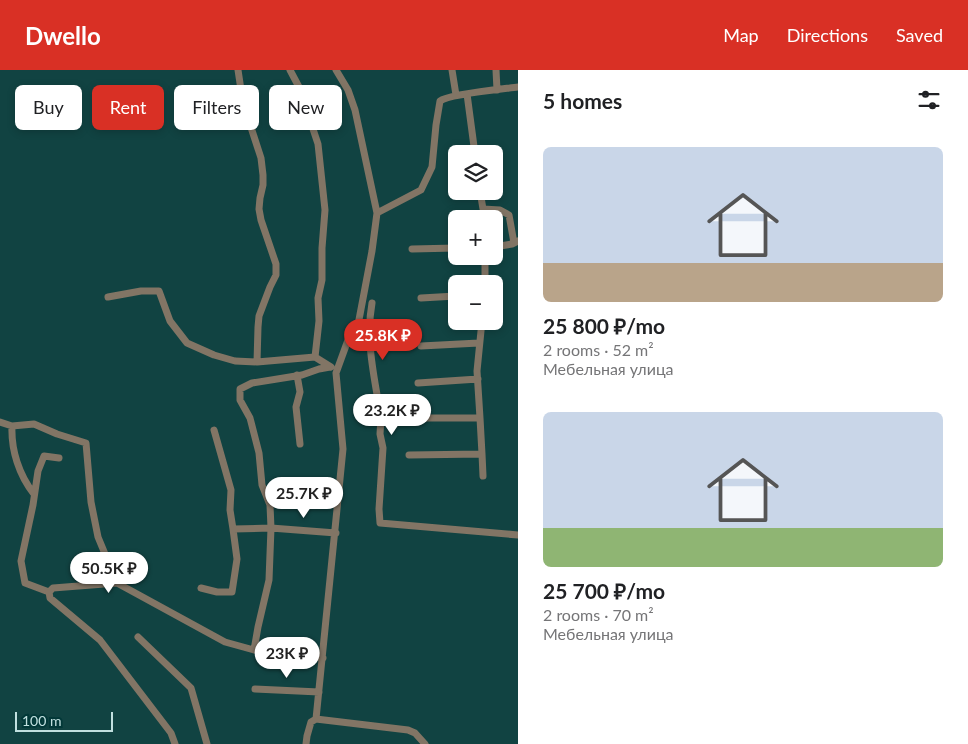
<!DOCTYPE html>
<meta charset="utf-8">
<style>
:root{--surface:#fff;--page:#f2f2f2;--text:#202124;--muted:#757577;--accent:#d93025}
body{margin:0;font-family:Lato,sans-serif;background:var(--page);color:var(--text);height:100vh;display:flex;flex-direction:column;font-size:19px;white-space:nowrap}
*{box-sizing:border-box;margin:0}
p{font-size:16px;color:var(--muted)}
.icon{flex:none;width:28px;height:28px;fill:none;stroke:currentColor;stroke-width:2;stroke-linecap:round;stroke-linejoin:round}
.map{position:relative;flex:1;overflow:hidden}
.drawer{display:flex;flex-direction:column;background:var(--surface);width:450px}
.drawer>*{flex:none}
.top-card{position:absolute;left:15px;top:15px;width:428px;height:45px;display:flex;gap:10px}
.fabs{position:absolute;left:448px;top:75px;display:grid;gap:10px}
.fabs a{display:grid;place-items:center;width:55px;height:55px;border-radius:8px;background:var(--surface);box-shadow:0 2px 8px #0003;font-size:25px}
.scale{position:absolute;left:15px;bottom:12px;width:98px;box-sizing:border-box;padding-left:5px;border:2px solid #c1e0df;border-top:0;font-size:14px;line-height:18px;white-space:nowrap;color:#c1e0df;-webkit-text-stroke:4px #023838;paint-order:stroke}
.price{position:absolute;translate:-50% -42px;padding:0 11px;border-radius:18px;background:#fff;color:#222;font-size:16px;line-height:32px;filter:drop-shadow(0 1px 2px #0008)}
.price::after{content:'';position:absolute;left:50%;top:30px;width:15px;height:11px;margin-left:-8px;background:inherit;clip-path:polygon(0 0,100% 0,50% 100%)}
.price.on{background:var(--accent);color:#fff}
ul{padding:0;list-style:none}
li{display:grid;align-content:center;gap:10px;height:265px;padding:0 25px}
li span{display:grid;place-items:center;height:155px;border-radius:8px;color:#555}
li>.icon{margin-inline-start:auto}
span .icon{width:90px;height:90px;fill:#fffc;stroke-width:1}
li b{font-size:21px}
h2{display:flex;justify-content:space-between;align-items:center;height:60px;padding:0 25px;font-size:21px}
.pill{padding:0 18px;border-radius:8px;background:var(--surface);box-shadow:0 2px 8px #0003;font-size:18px;line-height:45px}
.pill.on{background:var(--accent);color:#fff}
header{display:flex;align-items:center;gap:30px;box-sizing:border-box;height:70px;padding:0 25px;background:var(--accent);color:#fff}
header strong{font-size:24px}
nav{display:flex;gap:28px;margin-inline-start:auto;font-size:18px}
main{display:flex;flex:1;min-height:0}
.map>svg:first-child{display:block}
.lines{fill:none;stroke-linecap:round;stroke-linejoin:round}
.minor{stroke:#827565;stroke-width:7}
</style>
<header>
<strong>Dwello</strong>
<nav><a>Map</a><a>Directions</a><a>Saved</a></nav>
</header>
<main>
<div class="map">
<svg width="518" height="674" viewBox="0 0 518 674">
<rect width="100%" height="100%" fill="#114342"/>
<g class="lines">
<path class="minor" d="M 238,0 L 243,33 L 261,88 L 263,105 L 263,115 L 260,128 L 259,139 L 261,150 L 276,194 L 276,205 L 270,217 L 259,246 L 258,257 L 257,292
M 290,0 L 299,17 L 316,45 L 313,59 L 318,74 L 325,140 L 322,178 L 322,210 L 318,228 L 319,251 L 315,287 L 331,297
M 336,0 L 348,20 L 355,40 L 377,143
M 452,0 L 456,25
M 496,0 L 497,20
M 467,24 L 475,84
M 480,121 L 483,139 L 500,140 L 509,145 L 514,173
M 494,177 L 512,174 L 518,171
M 412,179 L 456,178
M 485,214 L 485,186
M 108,227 L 141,221 L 159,221 L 170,251 L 187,273 L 214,285 L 235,291 L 257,292 L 315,287
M 421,228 L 456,226
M 372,233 C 365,271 375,310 381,348
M 482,251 L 477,301 L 480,348 L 381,348 L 380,364 L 383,378 L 379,439 L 380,453 L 518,465
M 421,276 L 479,273
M 297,305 L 300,322 L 296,337 L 300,374
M 418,313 L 478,309
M 0,352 L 12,356 L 34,354 L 57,364 L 86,373 L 91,432 L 98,467 L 117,513
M 12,356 C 11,380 19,405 34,424
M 482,384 L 483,406
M 409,385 L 482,384 L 480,348
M 233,459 L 271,458 L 336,463
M 201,518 L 217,522 L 232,522 L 237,489 L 233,459 L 230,440 L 231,420 L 214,360
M 49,522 L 25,513 L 21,491 L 33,435 L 38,401 L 44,386 L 59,388
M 138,567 L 191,618 L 207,674
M 254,580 L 258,557 L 269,510 L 271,458 L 270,435 L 262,415 L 259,383 L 250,348 L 240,330 L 240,319 L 252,313 L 302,305 L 319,299 L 330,297
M 255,619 L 319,622
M 316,649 L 408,660 L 415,663 L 425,674
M 175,674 L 171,663 L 100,570 L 50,528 L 49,522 L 53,518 L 117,513 L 225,572 L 254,580 L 323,588
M 306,674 L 307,666 L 311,652 L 316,649 L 343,379 L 336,303 L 348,270 L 358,255 L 372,181 L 377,143 L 421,120 L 432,97 L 436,55 L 440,31 C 449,24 503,19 518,17"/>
</g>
</svg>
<div class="fabs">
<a><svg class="icon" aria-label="layers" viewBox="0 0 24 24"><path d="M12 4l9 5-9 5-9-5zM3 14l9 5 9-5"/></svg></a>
<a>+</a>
<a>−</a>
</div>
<div class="scale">100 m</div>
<b class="price on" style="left:383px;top:291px">25.8K ₽</b>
<b class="price" style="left:392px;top:366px">23.2K ₽</b>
<b class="price" style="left:304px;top:449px">25.7K ₽</b>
<b class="price" style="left:109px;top:524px">50.5K ₽</b>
<b class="price" style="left:287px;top:609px">23K ₽</b>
<div class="top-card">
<a class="pill">Buy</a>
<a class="pill on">Rent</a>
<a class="pill">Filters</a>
<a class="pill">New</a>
</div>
</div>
<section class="drawer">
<h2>5 homes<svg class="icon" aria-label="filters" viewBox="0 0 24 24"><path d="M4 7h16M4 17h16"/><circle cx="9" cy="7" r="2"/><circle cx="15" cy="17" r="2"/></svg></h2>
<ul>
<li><span style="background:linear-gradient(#c9d6e8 75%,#b9a48a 0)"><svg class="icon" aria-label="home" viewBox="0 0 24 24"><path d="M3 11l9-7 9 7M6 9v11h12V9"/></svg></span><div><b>25 800 ₽/mo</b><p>2 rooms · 52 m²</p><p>Мебельная улица</p></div></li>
<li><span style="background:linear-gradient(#c9d6e8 75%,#8fb573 0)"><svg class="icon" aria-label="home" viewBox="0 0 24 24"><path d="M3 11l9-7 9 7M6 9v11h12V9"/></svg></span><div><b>25 700 ₽/mo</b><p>2 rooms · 70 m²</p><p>Мебельная улица</p></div></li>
</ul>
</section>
</main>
